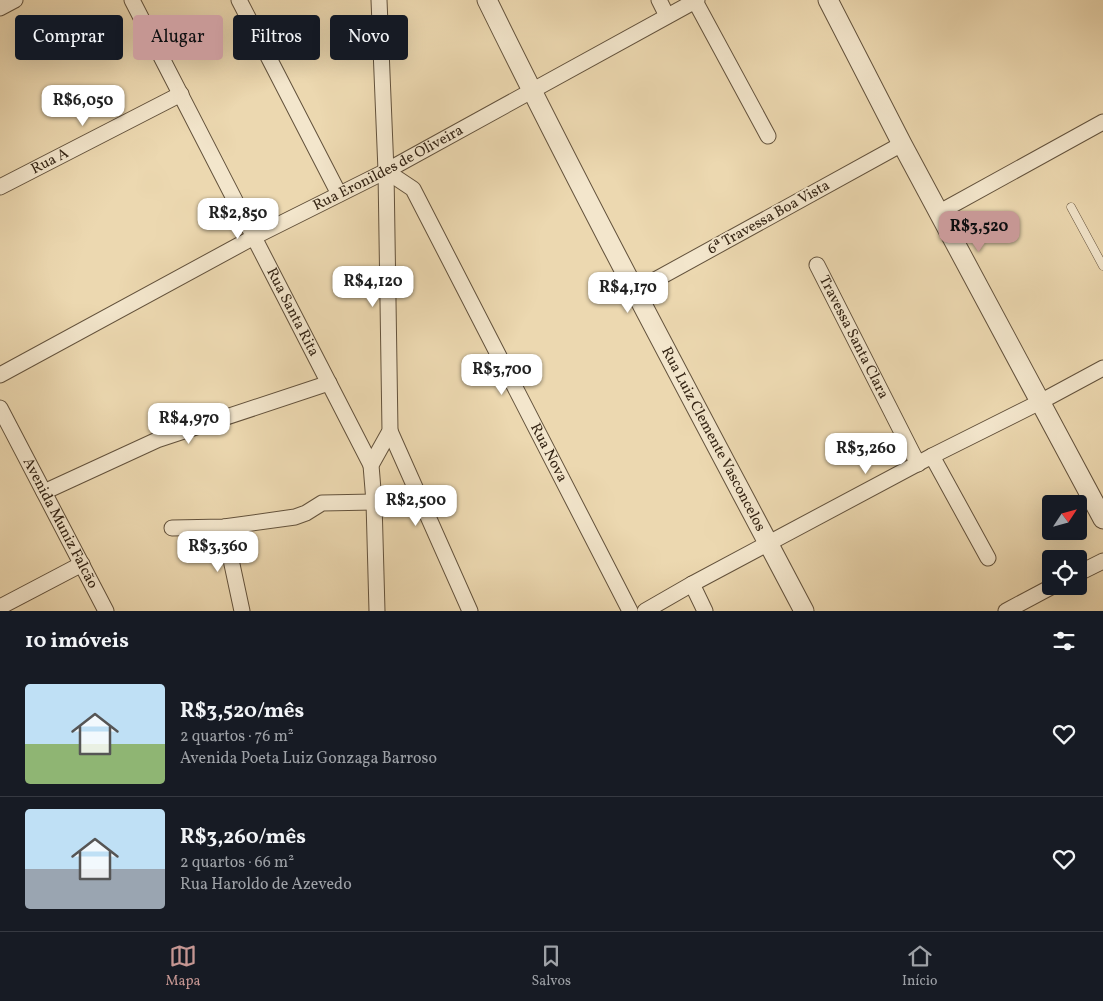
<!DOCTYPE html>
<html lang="pt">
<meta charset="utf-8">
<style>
:root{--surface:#171b24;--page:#242831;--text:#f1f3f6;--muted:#9ea1a6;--line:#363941;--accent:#c59692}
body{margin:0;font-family:Vollkorn,serif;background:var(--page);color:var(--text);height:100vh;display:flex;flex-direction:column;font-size:19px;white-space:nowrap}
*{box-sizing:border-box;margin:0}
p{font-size:16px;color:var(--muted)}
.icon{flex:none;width:28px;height:28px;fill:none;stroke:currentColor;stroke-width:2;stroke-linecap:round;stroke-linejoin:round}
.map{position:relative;height:611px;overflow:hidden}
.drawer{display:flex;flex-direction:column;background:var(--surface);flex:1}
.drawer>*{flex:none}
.hud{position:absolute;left:15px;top:15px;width:500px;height:45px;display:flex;gap:10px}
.needle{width:32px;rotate:54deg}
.fabs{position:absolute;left:1042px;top:495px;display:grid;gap:10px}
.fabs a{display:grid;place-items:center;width:45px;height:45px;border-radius:5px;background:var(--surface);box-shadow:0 5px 20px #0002;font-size:25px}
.price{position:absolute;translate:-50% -42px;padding:0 11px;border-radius:10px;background:#fff;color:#222;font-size:16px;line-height:32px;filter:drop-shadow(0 1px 2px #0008)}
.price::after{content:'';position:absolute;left:50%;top:30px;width:15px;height:11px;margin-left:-8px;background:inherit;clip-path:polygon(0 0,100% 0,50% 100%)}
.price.current{background:var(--accent);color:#111}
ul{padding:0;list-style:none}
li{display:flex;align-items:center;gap:15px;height:125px;padding:0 25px}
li+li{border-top:1px solid var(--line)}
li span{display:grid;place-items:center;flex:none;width:140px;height:100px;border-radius:5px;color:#555}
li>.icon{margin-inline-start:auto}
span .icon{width:60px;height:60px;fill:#fffc;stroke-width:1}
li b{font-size:21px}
h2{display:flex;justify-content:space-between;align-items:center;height:60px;padding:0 25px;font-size:21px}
.tag{padding:0 18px;border-radius:5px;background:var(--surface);box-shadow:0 5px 20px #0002;font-size:18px;line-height:45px}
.tag.current{background:var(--accent);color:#111}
.menu{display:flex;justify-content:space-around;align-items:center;height:70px;border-top:1px solid var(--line);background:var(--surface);font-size:14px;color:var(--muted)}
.menu a{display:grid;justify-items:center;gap:2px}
.menu .current{color:var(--accent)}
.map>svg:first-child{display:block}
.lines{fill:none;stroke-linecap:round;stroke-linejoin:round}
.service-casing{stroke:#63523c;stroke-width:9}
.minor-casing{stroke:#63523c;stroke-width:17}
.tertiary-casing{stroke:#63523c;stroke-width:21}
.service{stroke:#f3e6cc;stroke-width:8}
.minor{stroke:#f3e6cc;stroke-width:15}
.tertiary{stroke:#f3e6cc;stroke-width:19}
.labels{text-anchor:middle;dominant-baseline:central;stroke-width:4;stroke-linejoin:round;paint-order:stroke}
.street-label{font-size:15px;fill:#352515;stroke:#f3e6cc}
</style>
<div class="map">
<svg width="1103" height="611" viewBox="0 0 1103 611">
<rect width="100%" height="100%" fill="#ecd8b0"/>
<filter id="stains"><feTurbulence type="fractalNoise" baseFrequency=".004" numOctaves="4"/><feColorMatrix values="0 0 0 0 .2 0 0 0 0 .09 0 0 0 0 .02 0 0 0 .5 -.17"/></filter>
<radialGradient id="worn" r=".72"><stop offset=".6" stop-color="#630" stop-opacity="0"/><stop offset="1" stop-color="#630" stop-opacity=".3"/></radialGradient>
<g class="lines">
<g class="service-casing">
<path id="service" d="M 1071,207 L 1103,266"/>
</g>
<g class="minor-casing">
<g id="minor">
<path id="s1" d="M 132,0 L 371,465"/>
<path d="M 239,0 L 339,194"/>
<path d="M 659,0 L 667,16"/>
<path d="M 695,1 L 768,136"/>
<path d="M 0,8 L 15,0"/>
<path id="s2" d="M 386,171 L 413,189 L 630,611"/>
<path id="s3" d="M 0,187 L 181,94"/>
<path d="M 938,213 L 1103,122"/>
<path id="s4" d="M 817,265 L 918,464"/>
<path d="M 635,291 L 902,144"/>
<path id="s5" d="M 0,375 L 254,237 L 386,171 L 697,0"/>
<path id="s6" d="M 0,408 L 106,611"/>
<path d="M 390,431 L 470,611"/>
<path d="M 932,456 L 988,558"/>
<path d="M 44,492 L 157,440 L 329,383"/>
<path d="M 224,527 L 242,611"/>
<path d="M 172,528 L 224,527 L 295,517 L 306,513 L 322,503 L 374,502"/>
<path d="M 1079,573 L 1103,561"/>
<path d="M 692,584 L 705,611"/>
<path d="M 0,607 L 82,564"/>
<path d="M 377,611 L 374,502 L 371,465 L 390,431 L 386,171 L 379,0"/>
<path d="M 645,611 L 692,584 L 932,456 L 1040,402 L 1103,368"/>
<path d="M 1006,611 L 1053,586"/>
</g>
</g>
<g class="tertiary-casing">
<g id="tertiary">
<path id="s7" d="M 487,0 C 588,206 697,408 804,611"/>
<path d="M 828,0 L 902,144 L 1103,519"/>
</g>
</g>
<use href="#service" class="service"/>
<use href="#minor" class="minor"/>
<use href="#tertiary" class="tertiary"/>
</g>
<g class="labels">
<g class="street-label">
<text stroke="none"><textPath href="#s3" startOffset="56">Rua A</textPath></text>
<text stroke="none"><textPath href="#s5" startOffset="440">Rua Eronildes de Oliveira</textPath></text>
<text transform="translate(769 218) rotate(-29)">6ª Travessa Boa Vista</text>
<text stroke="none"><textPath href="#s1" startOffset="351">Rua Santa Rita</textPath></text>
<text stroke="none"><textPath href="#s4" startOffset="81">Travessa Santa Clara</textPath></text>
<text stroke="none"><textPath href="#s7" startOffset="494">Rua Luiz Clemente Vasconcelos</textPath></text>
<text stroke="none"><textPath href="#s2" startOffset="329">Rua Nova</textPath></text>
<text stroke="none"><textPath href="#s6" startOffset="130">Avenida Muniz Falcão</textPath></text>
</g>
</g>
<rect width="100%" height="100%" filter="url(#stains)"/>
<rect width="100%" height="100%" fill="url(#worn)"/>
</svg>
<div class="fabs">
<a><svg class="needle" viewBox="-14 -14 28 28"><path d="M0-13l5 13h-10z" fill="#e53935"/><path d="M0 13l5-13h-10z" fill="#9ea1a6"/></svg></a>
<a><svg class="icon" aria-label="locate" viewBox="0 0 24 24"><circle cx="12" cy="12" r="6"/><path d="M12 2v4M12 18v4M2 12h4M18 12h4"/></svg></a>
</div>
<b class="price" style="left:83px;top:127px">R$6,050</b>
<b class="price" style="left:238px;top:240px">R$2,850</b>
<b class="price current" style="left:979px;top:253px">R$3,520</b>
<b class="price" style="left:373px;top:308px">R$4,120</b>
<b class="price" style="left:628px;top:314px">R$4,170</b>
<b class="price" style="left:502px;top:396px">R$3,700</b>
<b class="price" style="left:189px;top:445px">R$4,970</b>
<b class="price" style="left:866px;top:475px">R$3,260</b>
<b class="price" style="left:416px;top:527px">R$2,500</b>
<b class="price" style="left:218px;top:573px">R$3,360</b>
<div class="hud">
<a class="tag">Comprar</a>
<a class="tag current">Alugar</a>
<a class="tag">Filtros</a>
<a class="tag">Novo</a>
</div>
</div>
<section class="drawer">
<h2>10 imóveis<svg class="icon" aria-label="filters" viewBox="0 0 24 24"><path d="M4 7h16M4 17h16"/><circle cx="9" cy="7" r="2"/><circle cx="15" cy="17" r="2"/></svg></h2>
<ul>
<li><span style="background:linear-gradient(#bfe0f5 60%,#8fb573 0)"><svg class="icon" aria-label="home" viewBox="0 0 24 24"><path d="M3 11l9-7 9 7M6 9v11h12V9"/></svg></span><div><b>R$3,520/mês</b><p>2 quartos · 76 m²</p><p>Avenida Poeta Luiz Gonzaga Barroso</p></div><svg class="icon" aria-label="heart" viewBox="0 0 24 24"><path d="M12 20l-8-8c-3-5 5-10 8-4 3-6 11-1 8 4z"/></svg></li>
<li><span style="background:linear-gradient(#bfe0f5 60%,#9aa5b1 0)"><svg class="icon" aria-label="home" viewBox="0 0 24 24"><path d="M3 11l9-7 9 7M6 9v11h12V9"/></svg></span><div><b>R$3,260/mês</b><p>2 quartos · 66 m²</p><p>Rua Haroldo de Azevedo</p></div><svg class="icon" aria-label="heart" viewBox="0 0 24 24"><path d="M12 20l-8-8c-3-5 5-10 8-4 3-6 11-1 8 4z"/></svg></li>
</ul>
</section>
<nav class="menu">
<a class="current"><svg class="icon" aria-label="map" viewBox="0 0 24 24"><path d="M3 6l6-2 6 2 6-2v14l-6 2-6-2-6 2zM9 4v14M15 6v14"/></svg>Mapa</a>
<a><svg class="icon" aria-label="saved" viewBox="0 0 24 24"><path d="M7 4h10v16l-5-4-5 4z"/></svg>Salvos</a>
<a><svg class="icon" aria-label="home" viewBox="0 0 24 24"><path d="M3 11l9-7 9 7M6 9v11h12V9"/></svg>Início</a>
</nav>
